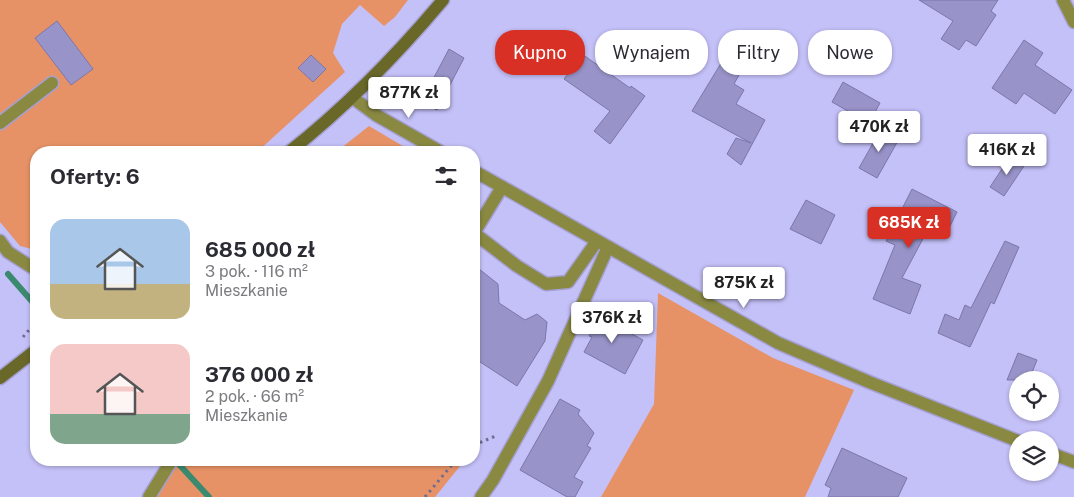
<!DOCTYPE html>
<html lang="pl">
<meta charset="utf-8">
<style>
:root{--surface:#fff;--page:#f7f7f7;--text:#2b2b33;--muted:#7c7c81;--accent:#d93025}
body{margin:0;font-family:"Public Sans",sans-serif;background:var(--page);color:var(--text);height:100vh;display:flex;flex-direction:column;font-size:19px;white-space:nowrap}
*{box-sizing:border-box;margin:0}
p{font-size:16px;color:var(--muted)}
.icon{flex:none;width:28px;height:28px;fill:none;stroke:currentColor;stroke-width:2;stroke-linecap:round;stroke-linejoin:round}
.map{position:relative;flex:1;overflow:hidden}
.details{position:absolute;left:30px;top:146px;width:450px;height:320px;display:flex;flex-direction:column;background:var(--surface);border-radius:20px;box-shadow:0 1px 4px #0004}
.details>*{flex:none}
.top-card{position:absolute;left:495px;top:30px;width:475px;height:45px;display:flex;gap:10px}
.tools{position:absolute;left:1009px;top:371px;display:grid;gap:10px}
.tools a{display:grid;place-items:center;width:50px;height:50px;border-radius:50%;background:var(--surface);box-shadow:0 1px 4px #0004;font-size:25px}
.price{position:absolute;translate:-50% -42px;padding:0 11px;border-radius:5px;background:#fff;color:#222;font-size:16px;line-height:32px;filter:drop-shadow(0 1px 2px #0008)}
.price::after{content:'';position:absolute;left:50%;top:30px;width:15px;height:11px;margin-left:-8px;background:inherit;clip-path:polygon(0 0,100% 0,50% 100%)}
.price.current{background:var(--accent);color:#fff}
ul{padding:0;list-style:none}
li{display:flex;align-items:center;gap:15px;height:125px;padding:0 20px}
li span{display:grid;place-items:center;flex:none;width:140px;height:100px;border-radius:15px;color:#555}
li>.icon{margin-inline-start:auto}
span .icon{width:60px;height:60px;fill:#fffc;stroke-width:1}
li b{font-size:21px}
h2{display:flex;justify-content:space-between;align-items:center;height:60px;padding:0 20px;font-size:21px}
.pill{padding:0 18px;border-radius:20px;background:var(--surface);box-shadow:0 1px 4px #0004;font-size:18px;line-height:45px}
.pill.current{background:var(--accent);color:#fff}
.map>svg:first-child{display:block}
.green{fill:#e79266}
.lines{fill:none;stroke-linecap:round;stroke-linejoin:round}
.stream{stroke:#3b8a6f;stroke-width:6}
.building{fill:#9894c9;stroke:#7b77aa}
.service-casing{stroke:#a4a0d1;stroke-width:15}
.minor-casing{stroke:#a4a0d1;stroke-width:15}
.tertiary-casing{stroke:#a4a0d1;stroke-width:15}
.secondary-casing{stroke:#a4a0d1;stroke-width:15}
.path{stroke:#6f6c91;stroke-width:3;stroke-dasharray:2.5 4;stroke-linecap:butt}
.service{stroke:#8a8942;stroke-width:12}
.minor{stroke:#8a8942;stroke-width:12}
.tertiary{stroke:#8a8942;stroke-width:12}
.secondary{stroke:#696829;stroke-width:12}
</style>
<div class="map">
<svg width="1074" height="497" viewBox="0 0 1074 497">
<rect width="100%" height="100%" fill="#c4c0f8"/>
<path class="green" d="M 0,0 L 408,0 L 395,17 L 384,26 L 360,5 L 342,24 L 333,53 L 345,72 L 257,152 L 36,152 L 36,250 L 20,246 L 0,222 Z
M 369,126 L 413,152 L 336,152 Z
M 658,293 L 773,358 L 854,390 L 805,497 L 601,497 L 654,404 Z
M 176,460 L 465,460 L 435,497 L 153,497 Z"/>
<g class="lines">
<path class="stream" d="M 8,274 L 36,306
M 175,460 L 209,497"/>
</g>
<path class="building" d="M 919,0 L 998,0 L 991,11 L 996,15 L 976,46 L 966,40 L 959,50 L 941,39 L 953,21 Z
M 57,21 L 93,69 L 71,85 L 35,38 Z
M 1024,40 L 1043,53 L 1035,65 L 1072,90 L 1055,114 L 1024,93 L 1016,104 L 992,88 Z
M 449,49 L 464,58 L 437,110 L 421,102 Z
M 582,54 L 630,88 L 631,86 L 645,96 L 610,144 L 594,131 L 610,111 L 564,79 Z
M 311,55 L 326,69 L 313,82 L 298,68 Z
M 726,55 L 744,66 L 734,84 L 744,90 L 736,104 L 765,120 L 741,165 L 727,154 L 736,138 L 751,143 L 692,111 Z
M 843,82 L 880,103 L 869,123 L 832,102 Z
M 881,129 L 899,139 L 877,178 L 859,168 Z
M 1010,157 L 1024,166 L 1004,196 L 990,187 Z
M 912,189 L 957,212 L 949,228 L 933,220 L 902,278 L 921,285 L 910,314 L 873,299 L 895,245 L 886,241 Z
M 806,200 L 835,215 L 821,244 L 790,229 Z
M 1005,241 L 1019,247 L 994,304 L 991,302 L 970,347 L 938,333 L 945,314 L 959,320 L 965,305 L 971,308 Z
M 474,265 L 498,284 L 499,303 L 525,320 L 537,314 L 547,322 L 545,341 L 517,386 L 474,358 Z
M 594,313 L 643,340 L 625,374 L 584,352 L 592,337 L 589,336 L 592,331 L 586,328 Z
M 1018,353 L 1037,360 L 1029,380 L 1007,380 Z
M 560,399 L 580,410 L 578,414 L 594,433 L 587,446 L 591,448 L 574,477 L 583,482 L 575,497 L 567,497 L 520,470 Z
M 842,448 L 907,478 L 898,497 L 828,497 L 831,488 L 825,485 Z"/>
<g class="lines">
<g class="service-casing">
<path id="service" d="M 0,123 L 52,83
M 474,233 L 517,266 L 546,284 L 568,282 L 597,241
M 474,233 L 502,187
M 0,241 L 8,252 L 36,270
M 149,497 L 170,463
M 481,497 L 493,480 L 548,381 L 608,247"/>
</g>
<g class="minor-casing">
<path id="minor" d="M 1063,0 L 1074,22"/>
</g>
<g class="tertiary-casing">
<path id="tertiary" d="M 353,98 L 376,115 L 441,152
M 474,171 L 778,343 L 869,382 L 1018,441
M 1050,453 L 1074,462"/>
</g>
<g class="secondary-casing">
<path id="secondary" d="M 289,152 C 346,107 396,56 443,0
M 0,378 L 36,350"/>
</g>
<path class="path" d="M 23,337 L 29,330
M 474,445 L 498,435
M 425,497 L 456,460"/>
<use href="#service" class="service"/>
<use href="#minor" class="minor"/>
<use href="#tertiary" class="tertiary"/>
<use href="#secondary" class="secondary"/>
</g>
</svg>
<div class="tools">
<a><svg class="icon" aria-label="locate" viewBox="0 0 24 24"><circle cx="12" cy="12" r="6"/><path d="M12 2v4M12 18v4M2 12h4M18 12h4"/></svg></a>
<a><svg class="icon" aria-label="layers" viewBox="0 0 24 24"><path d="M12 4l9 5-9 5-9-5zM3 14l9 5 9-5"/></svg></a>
</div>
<b class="price" style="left:409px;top:119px">877K zł</b>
<b class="price" style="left:879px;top:153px">470K zł</b>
<b class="price" style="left:1007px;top:176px">416K zł</b>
<b class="price current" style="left:909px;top:249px">685K zł</b>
<b class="price" style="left:744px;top:309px">875K zł</b>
<b class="price" style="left:612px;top:344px">376K zł</b>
<div class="top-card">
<a class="pill current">Kupno</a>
<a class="pill">Wynajem</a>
<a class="pill">Filtry</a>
<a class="pill">Nowe</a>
</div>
<section class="details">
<h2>Oferty: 6<svg class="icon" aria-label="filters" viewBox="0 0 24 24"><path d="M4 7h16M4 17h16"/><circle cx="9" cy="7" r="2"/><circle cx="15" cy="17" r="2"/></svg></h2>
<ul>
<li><span style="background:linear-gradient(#a9c7e8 65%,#c2b280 0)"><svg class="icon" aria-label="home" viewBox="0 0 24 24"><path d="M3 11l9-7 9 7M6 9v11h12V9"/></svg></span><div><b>685 000 zł</b><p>3 pok. · 116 m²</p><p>Mieszkanie</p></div></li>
<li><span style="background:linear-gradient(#f6c9c9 70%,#7fa58c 0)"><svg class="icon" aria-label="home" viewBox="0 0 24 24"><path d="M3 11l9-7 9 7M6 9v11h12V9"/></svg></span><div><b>376 000 zł</b><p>2 pok. · 66 m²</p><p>Mieszkanie</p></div></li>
</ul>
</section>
</div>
